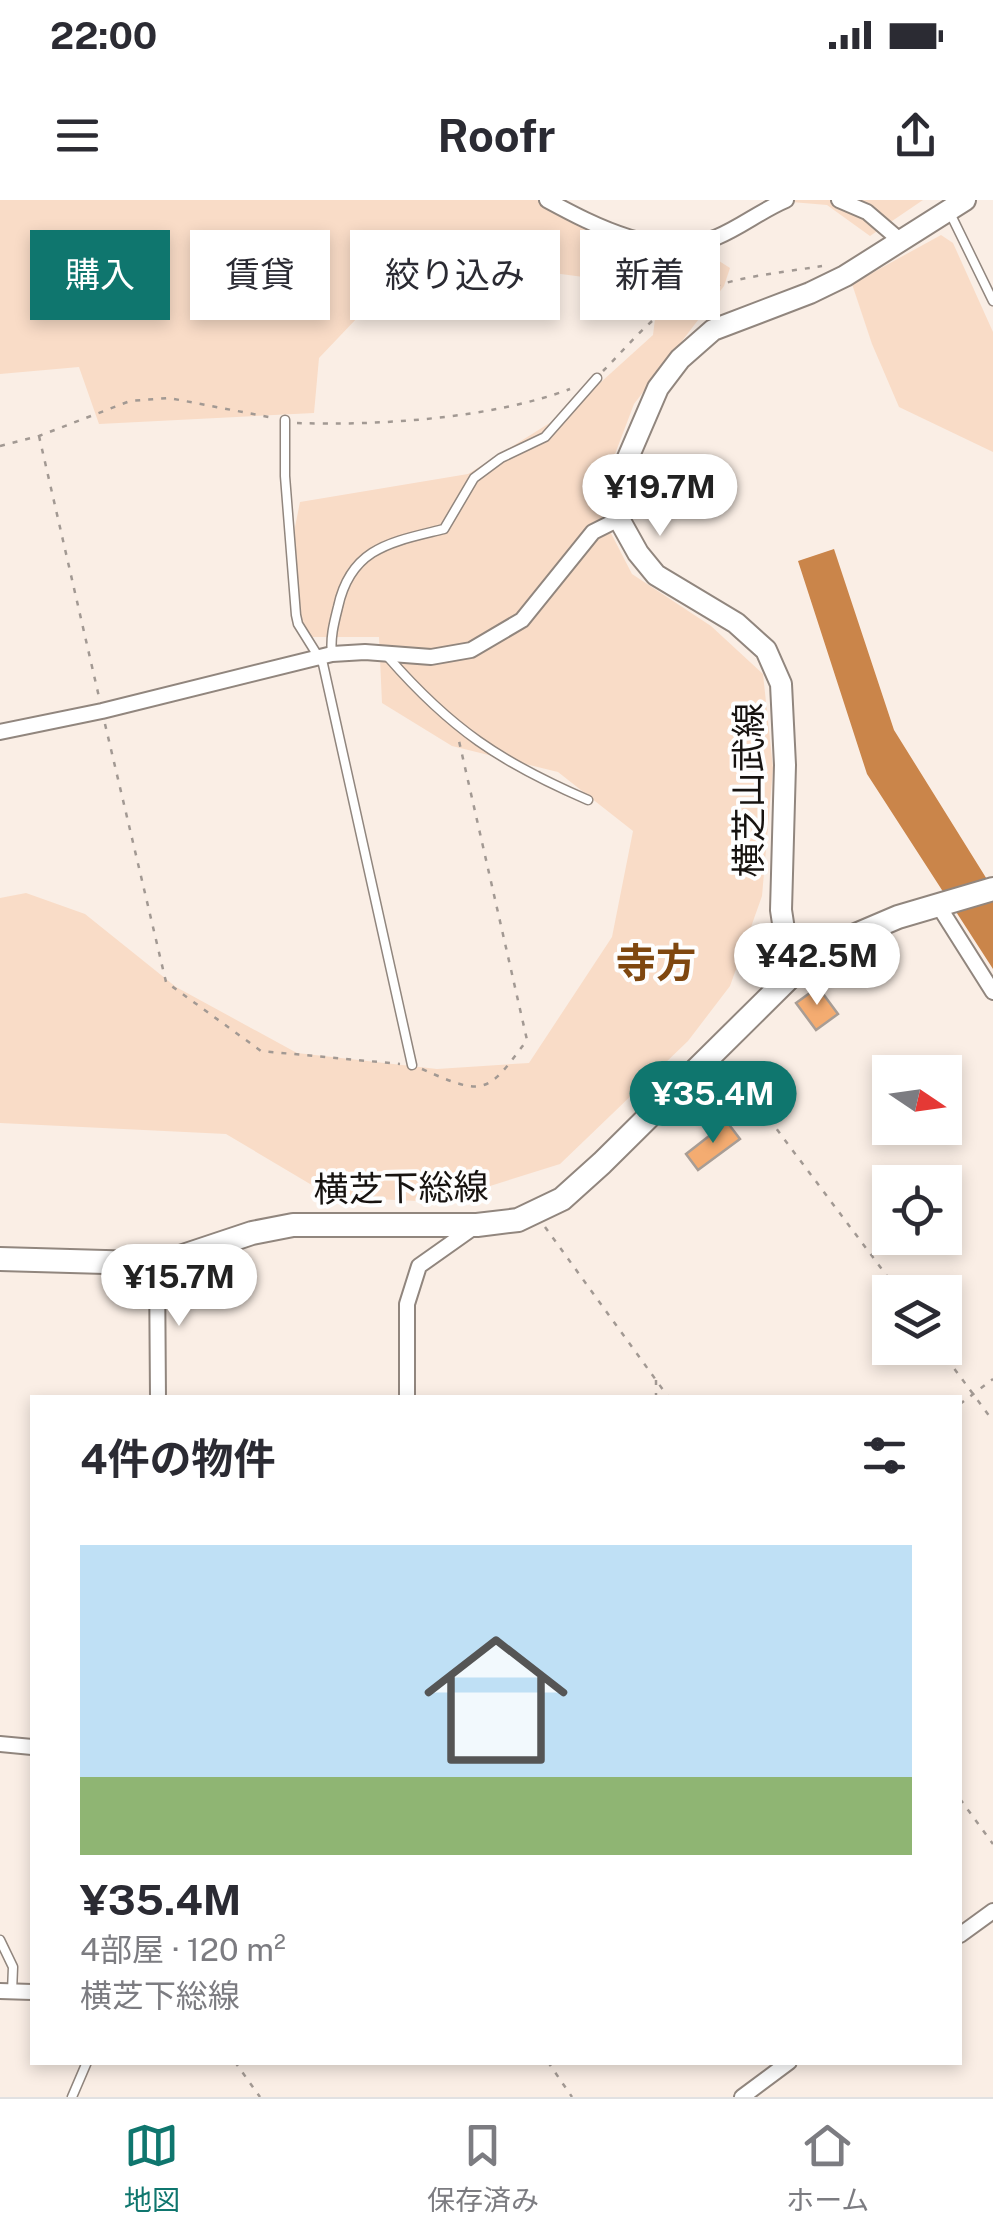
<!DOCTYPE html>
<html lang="ja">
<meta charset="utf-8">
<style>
:root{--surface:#fff;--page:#f7f7f7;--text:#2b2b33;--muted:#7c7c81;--line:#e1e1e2;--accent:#0f766e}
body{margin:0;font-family:"Public Sans","Noto Sans JP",sans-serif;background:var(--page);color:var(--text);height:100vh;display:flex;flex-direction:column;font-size:38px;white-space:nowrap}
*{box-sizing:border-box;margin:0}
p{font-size:32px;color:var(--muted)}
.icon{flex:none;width:55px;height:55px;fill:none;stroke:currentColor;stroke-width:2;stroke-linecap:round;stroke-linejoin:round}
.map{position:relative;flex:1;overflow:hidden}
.side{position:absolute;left:30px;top:1195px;width:932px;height:670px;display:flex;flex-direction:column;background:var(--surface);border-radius:0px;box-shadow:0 5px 15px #0003}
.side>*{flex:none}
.banner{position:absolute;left:30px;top:30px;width:935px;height:90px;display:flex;gap:20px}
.needle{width:65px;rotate:103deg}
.buttons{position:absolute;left:872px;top:855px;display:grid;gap:20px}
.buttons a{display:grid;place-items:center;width:90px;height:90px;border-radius:0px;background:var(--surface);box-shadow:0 5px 15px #0003;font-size:50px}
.price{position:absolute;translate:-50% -85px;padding:0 22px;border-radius:35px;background:#fff;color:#222;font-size:32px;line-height:65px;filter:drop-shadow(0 2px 5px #0008)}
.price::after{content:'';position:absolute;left:50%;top:60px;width:30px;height:22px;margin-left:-15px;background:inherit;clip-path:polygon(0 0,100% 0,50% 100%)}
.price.current{background:var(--accent);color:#fff}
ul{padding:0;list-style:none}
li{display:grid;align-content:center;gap:20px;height:530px;padding:0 50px}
li span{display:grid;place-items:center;height:310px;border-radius:0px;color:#555}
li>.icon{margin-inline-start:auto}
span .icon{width:180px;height:180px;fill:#fffc;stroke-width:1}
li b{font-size:42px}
h2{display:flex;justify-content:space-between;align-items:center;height:120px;padding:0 50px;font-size:42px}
.chip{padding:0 35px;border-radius:0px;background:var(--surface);box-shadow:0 5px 15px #0003;font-size:35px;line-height:90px}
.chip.current{background:var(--accent);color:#fff}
.status{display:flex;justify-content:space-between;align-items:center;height:70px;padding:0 50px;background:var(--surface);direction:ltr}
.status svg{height:28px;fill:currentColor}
header{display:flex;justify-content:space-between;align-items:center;height:130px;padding:0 50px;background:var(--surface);font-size:45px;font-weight:700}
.menu{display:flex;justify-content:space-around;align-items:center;height:140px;border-top:2px solid var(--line);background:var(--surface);font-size:28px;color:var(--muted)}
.menu a{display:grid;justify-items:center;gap:5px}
.menu .current{color:var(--accent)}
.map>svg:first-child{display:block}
.green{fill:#f9dcc7}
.water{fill:#ca854a}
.building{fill:#f4ac71;stroke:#a89d95;stroke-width:2.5}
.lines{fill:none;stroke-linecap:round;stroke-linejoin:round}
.lane-casing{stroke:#91867e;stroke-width:11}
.street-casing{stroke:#91867e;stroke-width:18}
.secondary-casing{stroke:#91867e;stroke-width:24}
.primary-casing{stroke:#91867e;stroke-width:26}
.path{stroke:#a29993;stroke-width:2.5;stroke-dasharray:5 8;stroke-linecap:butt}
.lane{stroke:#fff;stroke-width:8}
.street{stroke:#fff;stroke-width:14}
.secondary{stroke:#fff;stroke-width:20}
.primary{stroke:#fff;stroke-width:22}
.labels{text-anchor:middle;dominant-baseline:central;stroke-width:8;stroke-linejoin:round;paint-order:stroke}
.street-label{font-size:35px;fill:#171310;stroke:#fefefe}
.quarter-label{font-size:40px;font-weight:bold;fill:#7f470f;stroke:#fefefe}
</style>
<div class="status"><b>22:00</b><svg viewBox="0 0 49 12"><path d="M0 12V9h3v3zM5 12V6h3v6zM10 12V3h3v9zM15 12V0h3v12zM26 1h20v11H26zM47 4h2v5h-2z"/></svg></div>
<header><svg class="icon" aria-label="menu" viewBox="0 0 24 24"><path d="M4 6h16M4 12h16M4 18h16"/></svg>Roofr<svg class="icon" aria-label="share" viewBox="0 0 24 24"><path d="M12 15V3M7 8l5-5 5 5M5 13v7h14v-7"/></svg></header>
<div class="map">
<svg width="993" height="1897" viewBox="0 0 993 1897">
<rect width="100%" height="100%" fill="#faeee5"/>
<path class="green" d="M 0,0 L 547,0 L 587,21 L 691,43 L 730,68 L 724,86 L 634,204 L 596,304 L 632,374 L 711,426 L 763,474 L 773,568 L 762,696 L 730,786 L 688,841 L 560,964 L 439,1002 L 332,997 L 226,934 L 0,923 L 0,698 L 26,693 L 85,714 L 176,787 L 297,853 L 437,869 L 529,863 L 612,737 L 633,631 L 558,572 L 452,546 L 382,503 L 379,437 L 301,437 L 289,357 L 300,302 L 468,274 L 569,211 L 653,135 L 659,87 L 417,55 L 319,158 L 314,213 L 99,224 L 79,167 L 0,174 Z
M 768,0 L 923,0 L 870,36 L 827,5 Z
M 941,35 L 953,43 L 993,132 L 993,252 L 899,207 L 872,144 L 852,84 Z"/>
<path class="water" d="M 834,349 L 894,530 L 993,689 L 993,769 L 867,574 L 798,361 Z"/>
<path class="building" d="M 818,787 L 838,814 L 816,830 L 796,803 Z
M 727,874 L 743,896 L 739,898 L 744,905 L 720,922 L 701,891 Z
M 727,922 L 740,939 L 698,970 L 686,954 Z"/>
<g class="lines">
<g class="lane-casing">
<path id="lane" d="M 949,11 L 993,101
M 285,220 L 285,276 L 296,415 L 298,424 L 323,464 L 412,865
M 332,454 C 330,438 334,423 338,407 C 351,347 392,342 444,329 L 474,278 L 501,258 L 545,237 L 597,178
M 388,457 C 451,529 500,562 588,600
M 0,1740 L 13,1767 L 12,1792
M 72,1897 L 87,1862"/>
</g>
<g class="street-casing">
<path id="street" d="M 547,0 C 595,26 661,61 717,37 C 741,27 762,10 786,0
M 839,0 L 867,12 L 902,42
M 0,532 L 102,511 L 332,454 L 365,452 L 431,457 L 471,450 L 522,420 L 593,332 L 619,319
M 938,705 L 993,792
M 157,1061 L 158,1198
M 407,1198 L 407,1104 L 419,1066 L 477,1025
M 0,1544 L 32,1547
M 960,1735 L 993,1711
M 0,1791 L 32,1792
M 742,1897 L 789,1862"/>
</g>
<g class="secondary-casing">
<path id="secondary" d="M 791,776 L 781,710 L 785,565 L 781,484 L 766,450 L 736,423 L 656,375 L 638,353 L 619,319 L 624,267 L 658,188 L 680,159 L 713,130 L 810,93 L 845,76 L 965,0"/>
</g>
<g class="primary-casing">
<path id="primary" d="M 0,1059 L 140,1063 L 171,1060 L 252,1033 L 293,1025 L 477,1025 L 518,1020 L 562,999 L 602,963 L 791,776 L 844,740 L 898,717 L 993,689"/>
</g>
<path class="path" d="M 603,171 C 624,150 646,123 671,106 C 714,78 773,74 822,66
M 297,223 C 378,226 494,218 570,189
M 39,236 L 99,497
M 0,246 L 39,236 L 130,201 L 169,198 L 274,218
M 105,524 L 166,782 L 261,851 L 400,864
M 730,867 L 899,1092
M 422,869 C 485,897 487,894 527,840 L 459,541
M 545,1027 L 669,1198
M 939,1148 L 993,1221
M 656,1180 L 656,1198
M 960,1204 L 993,1179
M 960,1599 L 993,1644
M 235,1862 L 260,1897
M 548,1862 L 572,1897"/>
<use href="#lane" class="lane"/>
<use href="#street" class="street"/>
<use href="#secondary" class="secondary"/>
<use href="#primary" class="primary"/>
</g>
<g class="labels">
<g class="street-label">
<text transform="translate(748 590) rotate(-90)">横芝山武線</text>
<text transform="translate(401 988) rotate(-1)">横芝下総線</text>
</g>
<g class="quarter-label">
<text x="656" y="762">寺方</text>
</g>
</g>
</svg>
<div class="buttons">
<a><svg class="needle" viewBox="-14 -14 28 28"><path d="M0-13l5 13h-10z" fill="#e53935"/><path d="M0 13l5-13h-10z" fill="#7c7c81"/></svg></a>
<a><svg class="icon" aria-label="locate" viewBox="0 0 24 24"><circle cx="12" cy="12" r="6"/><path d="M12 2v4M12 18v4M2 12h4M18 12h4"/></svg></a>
<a><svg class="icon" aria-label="layers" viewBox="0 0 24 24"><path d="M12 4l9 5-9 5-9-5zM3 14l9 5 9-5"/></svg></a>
</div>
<b class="price" style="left:660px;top:339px">¥19.7M</b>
<b class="price" style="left:817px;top:808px">¥42.5M</b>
<b class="price current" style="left:713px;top:946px">¥35.4M</b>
<b class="price" style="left:179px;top:1129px">¥15.7M</b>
<div class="banner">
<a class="chip current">購入</a>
<a class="chip">賃貸</a>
<a class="chip">絞り込み</a>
<a class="chip">新着</a>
</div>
<section class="side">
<h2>4件の物件<svg class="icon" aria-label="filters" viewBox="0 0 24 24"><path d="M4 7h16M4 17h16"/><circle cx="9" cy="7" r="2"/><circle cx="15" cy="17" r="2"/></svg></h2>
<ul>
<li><span style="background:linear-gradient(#bfe0f5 75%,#8fb573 0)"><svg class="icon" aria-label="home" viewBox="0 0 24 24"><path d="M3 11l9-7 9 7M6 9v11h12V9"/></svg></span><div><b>¥35.4M</b><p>4部屋 · 120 m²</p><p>横芝下総線</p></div></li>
</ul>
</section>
</div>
<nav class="menu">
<a class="current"><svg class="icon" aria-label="map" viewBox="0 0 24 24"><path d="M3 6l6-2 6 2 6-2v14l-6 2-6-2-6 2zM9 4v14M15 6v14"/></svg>地図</a>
<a><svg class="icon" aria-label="saved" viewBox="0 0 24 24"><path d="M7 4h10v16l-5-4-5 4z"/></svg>保存済み</a>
<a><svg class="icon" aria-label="home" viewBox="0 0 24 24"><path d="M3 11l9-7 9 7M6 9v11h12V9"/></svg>ホーム</a>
</nav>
